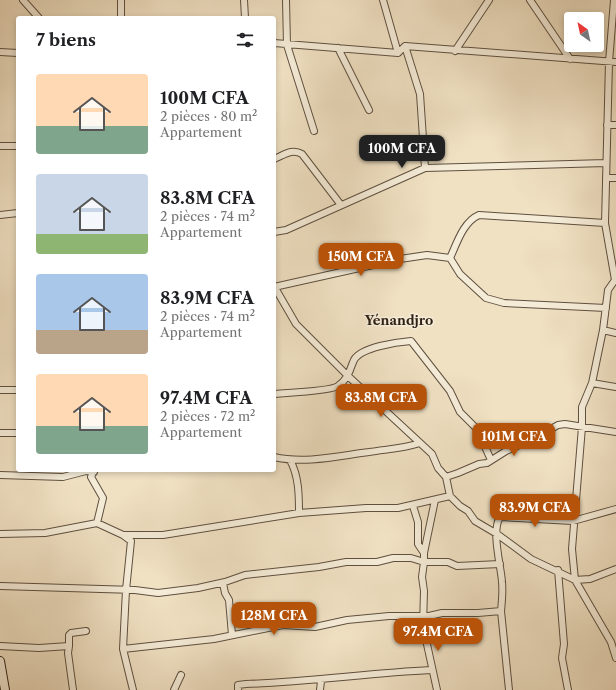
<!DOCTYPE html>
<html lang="fr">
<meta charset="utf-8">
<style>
:root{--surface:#fff;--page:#f6f6f6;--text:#202124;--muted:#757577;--accent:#b45309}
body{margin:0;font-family:"Libre Caslon Text",serif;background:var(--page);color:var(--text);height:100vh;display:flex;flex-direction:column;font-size:15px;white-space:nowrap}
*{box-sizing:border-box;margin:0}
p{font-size:13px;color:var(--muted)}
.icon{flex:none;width:22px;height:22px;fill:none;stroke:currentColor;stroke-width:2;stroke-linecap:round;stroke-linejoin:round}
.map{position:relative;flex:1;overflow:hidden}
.sheet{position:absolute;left:16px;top:16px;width:260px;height:456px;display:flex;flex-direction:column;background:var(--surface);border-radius:4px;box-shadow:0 2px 6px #0003}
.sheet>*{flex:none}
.needle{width:26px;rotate:327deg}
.buttons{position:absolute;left:564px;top:12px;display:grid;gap:8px}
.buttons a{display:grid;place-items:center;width:40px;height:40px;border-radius:4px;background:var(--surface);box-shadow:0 2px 6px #0003;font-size:20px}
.price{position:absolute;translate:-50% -34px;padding:0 9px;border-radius:8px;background:var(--accent);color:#fff;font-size:13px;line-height:26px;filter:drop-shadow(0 1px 2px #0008)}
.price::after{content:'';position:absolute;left:50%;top:24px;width:12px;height:9px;margin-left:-6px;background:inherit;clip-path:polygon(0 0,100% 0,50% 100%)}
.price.on{background:#222;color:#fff}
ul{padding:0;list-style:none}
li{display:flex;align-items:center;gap:12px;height:100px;padding:0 20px}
li span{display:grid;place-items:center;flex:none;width:112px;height:80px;border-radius:4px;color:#555}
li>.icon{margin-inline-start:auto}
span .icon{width:48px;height:48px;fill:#fffc;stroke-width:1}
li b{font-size:17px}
h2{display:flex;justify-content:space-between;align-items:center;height:48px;padding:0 20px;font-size:17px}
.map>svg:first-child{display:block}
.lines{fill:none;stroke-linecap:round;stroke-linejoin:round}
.street-casing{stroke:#5e5040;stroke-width:8}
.secondary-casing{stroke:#2d1f14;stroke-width:10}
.street{stroke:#f5ecd8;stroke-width:6}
.secondary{stroke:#f5ecd8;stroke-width:8}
.labels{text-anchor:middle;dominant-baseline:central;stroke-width:3;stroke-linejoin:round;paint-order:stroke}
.quarter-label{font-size:13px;font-weight:bold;fill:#2d1f14;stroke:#f5ecd8}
</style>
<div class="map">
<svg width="616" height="690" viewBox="0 0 616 690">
<rect width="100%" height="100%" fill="#f0e1c3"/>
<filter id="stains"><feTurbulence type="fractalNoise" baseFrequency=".005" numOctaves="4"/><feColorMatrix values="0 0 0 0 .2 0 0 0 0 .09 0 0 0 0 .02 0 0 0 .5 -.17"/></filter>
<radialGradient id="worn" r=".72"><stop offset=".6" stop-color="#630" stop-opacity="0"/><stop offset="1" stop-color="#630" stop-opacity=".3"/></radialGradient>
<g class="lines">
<g class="street-casing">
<path id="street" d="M 23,0 L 39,18
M 244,0 L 245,18
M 286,0 L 287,45 L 314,131
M 383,0 L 398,53
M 530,0 L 570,59
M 614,0 L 609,62 L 605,223 L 615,280 L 608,290 L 603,330 L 592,383 L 582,407 L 582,427 L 572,549 L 575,580 L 611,642 L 616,658
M 121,18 L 121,0
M 274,43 L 398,53 L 405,46 L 616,62
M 338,48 L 369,110
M 455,51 L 489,0
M 0,52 L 18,53
M 607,125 L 616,125
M 0,146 L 18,146
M 274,159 C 284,155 292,148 302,154 L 341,205
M 425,168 L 606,163
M 606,178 L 616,178
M 0,215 L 18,213
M 274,232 L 286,230 L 425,168 L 420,94 L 405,46
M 450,258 C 457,243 463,222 479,215 L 605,223
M 450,258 L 460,274 L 486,298 L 504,303 L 606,308
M 274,286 L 296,324 L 349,377 L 432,454 L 438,468 L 446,477 L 450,496 L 460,506 L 468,511 L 475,521 L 497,534 L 531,559 L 575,580 L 590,579 L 616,569
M 274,287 L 400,259 L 427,255 L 450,258
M 603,330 L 616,333
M 592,383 L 616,387
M 0,390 L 18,390
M 274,394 C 285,393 332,391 338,386 C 349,378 349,371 354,360 C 361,347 398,342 411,341 L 450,391 L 460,412 L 477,429 L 491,460
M 0,433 L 18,433
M 274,457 C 305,464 338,456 369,452 C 388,449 401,449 420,443
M 290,460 C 299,476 299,496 299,513
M 94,470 L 91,477 L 103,498 L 97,523
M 0,475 L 63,477 L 86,471 L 94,472
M 446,477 L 458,473 L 479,464 L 487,463 L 506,451 L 537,437 L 558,425 L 565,424 L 616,432
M 413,506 L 418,522 L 418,544 L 424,553 L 424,562 L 448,562 L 457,566 L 500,564
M 0,534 L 45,533 L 97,523 L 123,535 L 163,535 L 299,513 L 366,508 L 398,508 L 450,496
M 123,535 L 131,541 L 126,590 L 123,649 L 133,690
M 424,553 L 435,500
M 558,570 L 564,644 L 562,658 L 568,690
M 223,583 L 225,593 L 229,600 L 232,635
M 0,586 L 135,590 L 158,593 L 198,588 L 225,582 L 245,575 L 319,567 L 346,562 L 377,562 L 393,558 L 411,558 L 424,562 L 422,577 L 424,591 L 423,626 L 437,690
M 501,611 L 509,690
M 0,646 L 39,648 L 69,646 L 68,653 L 73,690
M 69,646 L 69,635 L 71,633 L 86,631
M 123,649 L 214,639 L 283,625 L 315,627 L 347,620 L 389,616 L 429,616 L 442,613 L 478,613 L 501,611 C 502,601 503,592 502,582 C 501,566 491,531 500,517 L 573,521 L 616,509
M 174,690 L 181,675
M 238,690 L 238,685 L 246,684 C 308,682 369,673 431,670
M 320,690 L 321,681"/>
</g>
<g class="secondary-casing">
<path id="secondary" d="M 0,661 L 5,690"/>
</g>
<use href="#street" class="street"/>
<use href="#secondary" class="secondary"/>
</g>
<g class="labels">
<g class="quarter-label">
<text x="399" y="320">Yénandjro</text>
</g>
</g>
<rect width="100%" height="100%" filter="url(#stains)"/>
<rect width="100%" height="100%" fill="url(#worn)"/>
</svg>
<div class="buttons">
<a><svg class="needle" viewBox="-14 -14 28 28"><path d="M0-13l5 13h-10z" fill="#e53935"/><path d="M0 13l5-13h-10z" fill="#757577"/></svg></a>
</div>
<b class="price on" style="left:402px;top:169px">100M CFA</b>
<b class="price" style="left:361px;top:277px">150M CFA</b>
<b class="price" style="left:381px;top:418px">83.8M CFA</b>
<b class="price" style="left:514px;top:457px">101M CFA</b>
<b class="price" style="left:535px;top:528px">83.9M CFA</b>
<b class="price" style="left:274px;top:636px">128M CFA</b>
<b class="price" style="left:438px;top:652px">97.4M CFA</b>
<section class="sheet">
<h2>7 biens<svg class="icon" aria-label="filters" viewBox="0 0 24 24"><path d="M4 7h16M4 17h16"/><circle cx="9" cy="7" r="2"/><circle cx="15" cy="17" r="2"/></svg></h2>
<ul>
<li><span style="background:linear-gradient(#ffd9b3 65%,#7fa58c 0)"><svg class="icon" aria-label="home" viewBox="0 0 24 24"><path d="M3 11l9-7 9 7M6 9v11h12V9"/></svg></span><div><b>100M CFA</b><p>2 pièces · 80 m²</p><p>Appartement</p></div></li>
<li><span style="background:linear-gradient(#c9d6e8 75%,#8fb573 0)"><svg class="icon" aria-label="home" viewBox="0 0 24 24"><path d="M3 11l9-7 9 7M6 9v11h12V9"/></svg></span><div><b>83.8M CFA</b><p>2 pièces · 74 m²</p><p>Appartement</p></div></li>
<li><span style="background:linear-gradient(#a9c7e8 70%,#b9a48a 0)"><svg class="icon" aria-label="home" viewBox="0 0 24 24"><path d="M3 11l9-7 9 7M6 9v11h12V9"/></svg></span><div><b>83.9M CFA</b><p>2 pièces · 74 m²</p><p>Appartement</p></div></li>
<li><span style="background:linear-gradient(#ffd9b3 65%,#7fa58c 0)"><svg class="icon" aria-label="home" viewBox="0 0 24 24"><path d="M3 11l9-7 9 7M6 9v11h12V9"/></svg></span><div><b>97.4M CFA</b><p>2 pièces · 72 m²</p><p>Appartement</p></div></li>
</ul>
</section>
</div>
